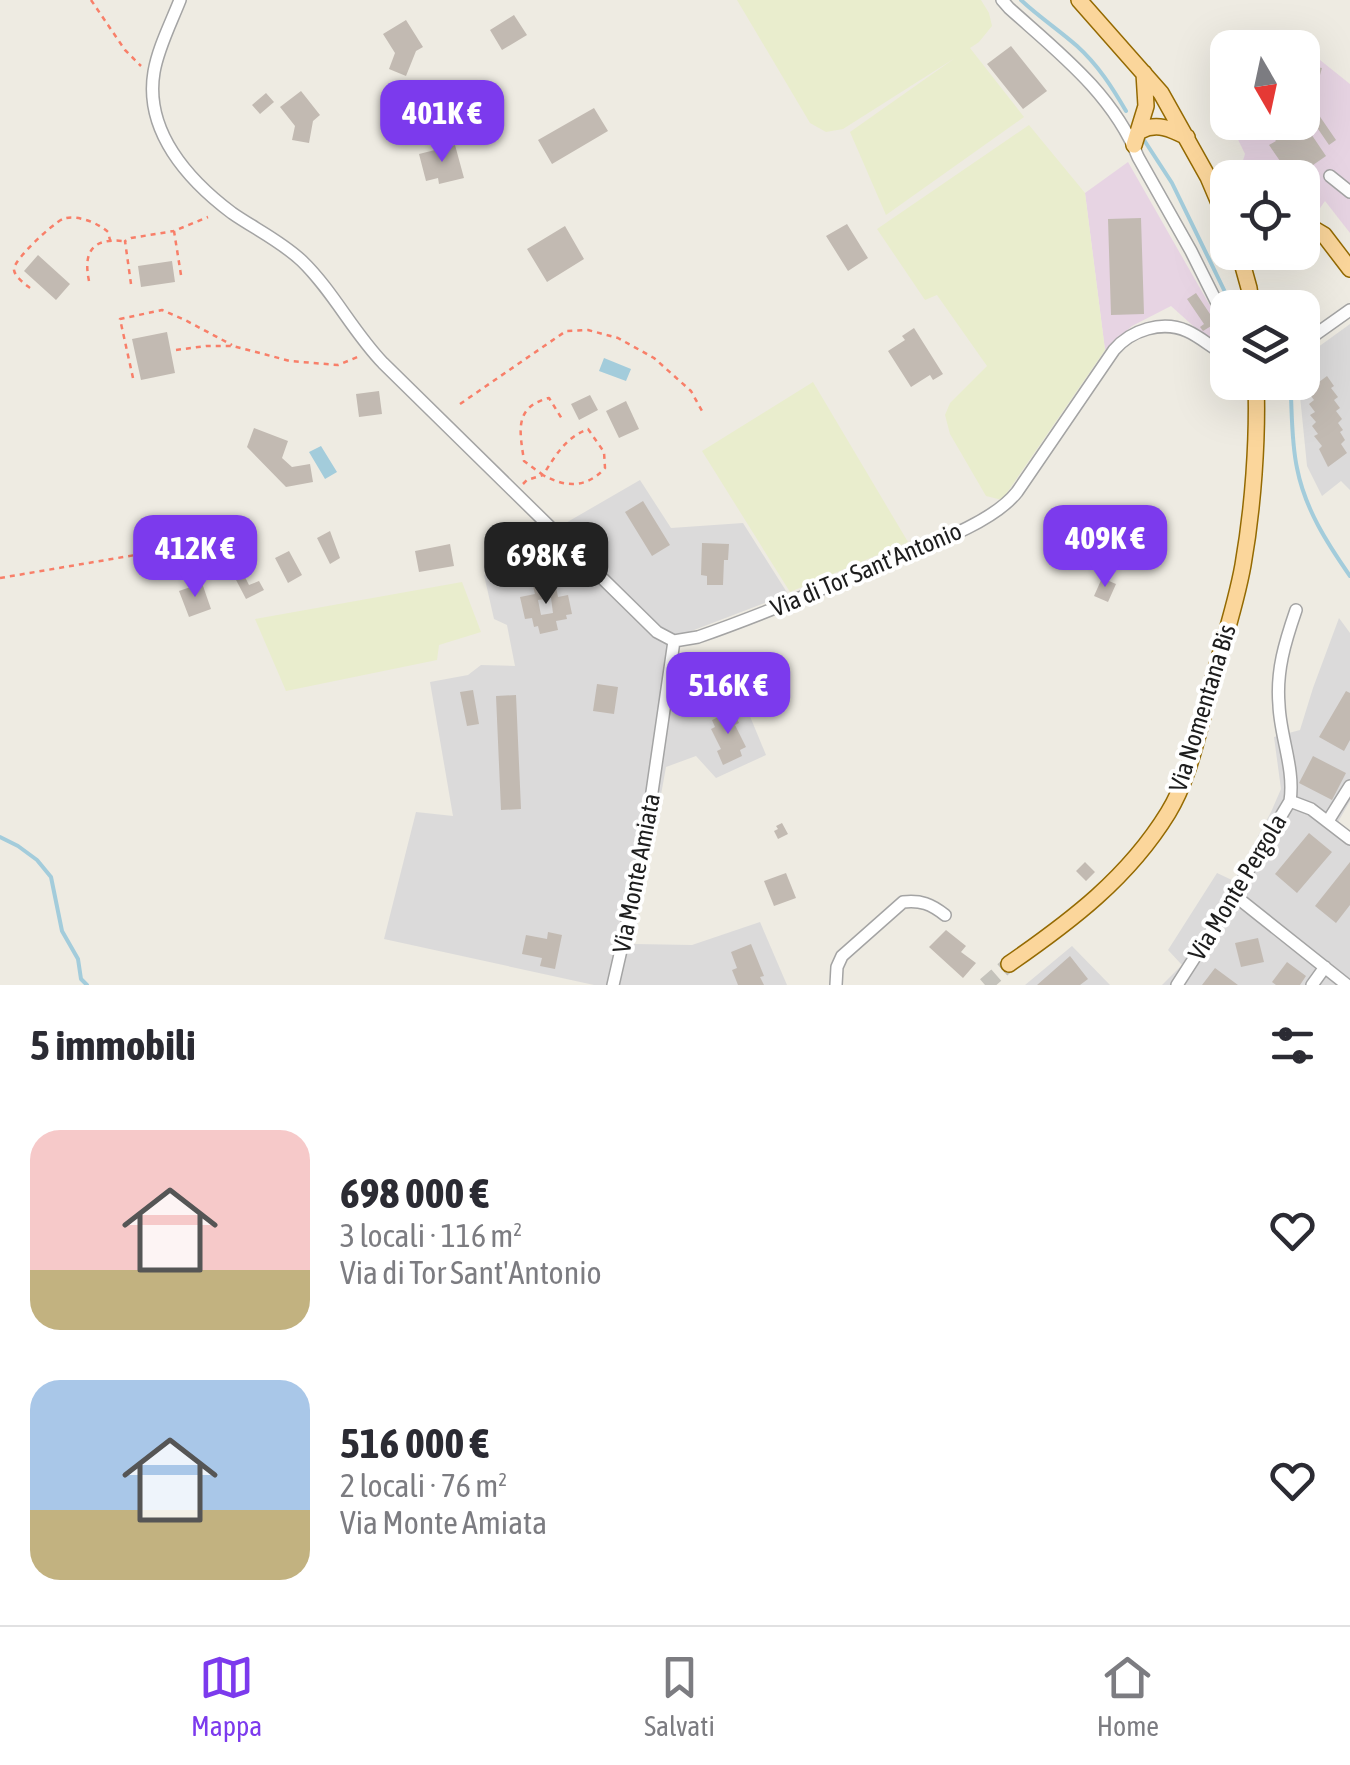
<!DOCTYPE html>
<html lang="it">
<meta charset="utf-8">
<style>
:root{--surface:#fff;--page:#f7f7f7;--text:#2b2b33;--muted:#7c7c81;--line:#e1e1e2;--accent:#7c3aed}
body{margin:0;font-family:"Asap Condensed",sans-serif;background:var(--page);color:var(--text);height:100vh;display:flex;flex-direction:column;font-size:38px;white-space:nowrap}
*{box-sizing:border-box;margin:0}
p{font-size:32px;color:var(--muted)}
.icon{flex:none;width:55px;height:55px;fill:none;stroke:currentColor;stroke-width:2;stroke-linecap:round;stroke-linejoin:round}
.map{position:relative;height:985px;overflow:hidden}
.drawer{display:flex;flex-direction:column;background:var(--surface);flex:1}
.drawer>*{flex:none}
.needle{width:65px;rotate:171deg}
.fabs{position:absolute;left:1210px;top:30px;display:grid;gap:20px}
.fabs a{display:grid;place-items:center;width:110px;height:110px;border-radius:20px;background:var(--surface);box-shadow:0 10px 40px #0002;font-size:50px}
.price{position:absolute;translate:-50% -85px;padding:0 22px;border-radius:20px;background:var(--accent);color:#fff;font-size:32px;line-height:65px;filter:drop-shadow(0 2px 5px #0008)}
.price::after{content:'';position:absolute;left:50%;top:60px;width:30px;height:22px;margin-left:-15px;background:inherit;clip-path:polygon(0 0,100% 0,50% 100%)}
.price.selected{background:#222;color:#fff}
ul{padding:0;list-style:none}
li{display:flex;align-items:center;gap:30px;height:250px;padding:0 30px}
li span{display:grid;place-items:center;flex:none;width:280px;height:200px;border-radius:30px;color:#555}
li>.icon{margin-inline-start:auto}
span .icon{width:120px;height:120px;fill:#fffc;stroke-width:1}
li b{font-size:42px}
h2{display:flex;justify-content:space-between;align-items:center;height:120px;padding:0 30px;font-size:42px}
.dock{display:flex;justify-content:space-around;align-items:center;height:140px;border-top:2px solid var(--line);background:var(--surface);font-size:28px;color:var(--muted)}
.dock a{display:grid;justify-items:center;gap:5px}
.dock .selected{color:var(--accent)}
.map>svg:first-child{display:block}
.residential{fill:#dbdada}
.industrial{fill:#e7d4e3}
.farmland{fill:#e9edcd}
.water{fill:#a3ccdb}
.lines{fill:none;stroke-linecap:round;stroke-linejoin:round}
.stream{stroke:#a3ccdb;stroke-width:4}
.building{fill:#c2bab2;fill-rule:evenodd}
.major-tunnel{stroke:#c4c2bb;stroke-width:15;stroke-dasharray:15 8;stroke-linecap:butt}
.minor-casing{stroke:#a4a4a4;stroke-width:14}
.major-casing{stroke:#946a02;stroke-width:18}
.path{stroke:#f87f69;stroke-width:2.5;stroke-dasharray:5 5;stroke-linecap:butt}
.minor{stroke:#fff;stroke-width:11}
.major{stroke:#fbd69b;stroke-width:15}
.labels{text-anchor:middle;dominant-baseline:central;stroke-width:8;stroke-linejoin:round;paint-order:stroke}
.street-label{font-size:25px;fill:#1d1d1d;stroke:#fff}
</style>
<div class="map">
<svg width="1350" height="985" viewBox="0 0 1350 985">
<rect width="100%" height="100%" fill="#eeebe2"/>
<path class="residential" d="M 1350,324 L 1350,490 L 1341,481 L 1322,496 L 1307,466 L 1300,396 L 1293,383 L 1302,382 L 1303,358 Z
M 640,480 L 671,528 L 743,523 L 788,594 L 681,635 L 674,712 L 693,714 L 724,699 L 719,687 L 735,680 L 766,755 L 716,778 L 696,756 L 666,767 L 634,944 L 692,945 L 760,922 L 787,985 L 594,985 L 384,939 L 416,812 L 453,816 L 430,682 L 468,675 L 481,665 L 515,666 L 507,625 L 494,619 L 484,575 L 566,563 L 545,535 Z
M 1339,618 L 1350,633 L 1350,801 L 1338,822 L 1350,831 L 1350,985 L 1162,985 L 1182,965 L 1168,950 L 1217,873 L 1234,881 L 1271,812 L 1281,789 L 1274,737 L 1300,730 L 1313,688 Z
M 1072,946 L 1110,985 L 1025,985 Z"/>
<path class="industrial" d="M 1320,60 L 1350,84 L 1350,233 L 1325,201 L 1318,211 L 1303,204 L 1302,178 L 1249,177 L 1239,173 L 1245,154 L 1230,123 L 1302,122 L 1303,72 Z
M 1128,162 L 1221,325 L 1217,340 L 1210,341 L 1171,306 L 1132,326 L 1105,350 L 1085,193 Z"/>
<path class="farmland" d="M 737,0 L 981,0 L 989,13 L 992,26 L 979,42 L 970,48 L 1024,117 L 886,215 L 850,132 L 955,58 L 843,129 L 826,132 L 810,123 Z
M 1029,125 L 1085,193 L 1105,350 L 1002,500 L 986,496 L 950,434 L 945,415 L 950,403 L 987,366 L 937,295 L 925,300 L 877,229 Z
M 813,382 L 908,542 L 790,592 L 702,451 Z
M 462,582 L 481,632 L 439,645 L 437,660 L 286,691 L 255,619 Z"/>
<path class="water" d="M 604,358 L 631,369 L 626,381 L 599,371 Z
M 321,446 L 337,472 L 325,479 L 309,452 Z"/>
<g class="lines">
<path class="stream" d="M 1021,0 C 1039,17 1059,30 1077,46 C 1098,65 1112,87 1126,111
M 1144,140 L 1172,183 L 1226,294
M 1291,396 C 1292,420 1292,445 1297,468 C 1305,509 1327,543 1350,576
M 0,837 L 18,846 L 37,860 L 51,877 L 62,931 L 78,959 L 81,979 L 87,985"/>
</g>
<path class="building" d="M 514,15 L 527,35 L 502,50 L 490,30 Z
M 406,20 L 423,47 L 416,51 L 406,76 L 389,69 L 395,53 L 383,34 Z
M 1011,46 L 1047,91 L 1023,109 L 987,64 Z
M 1310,66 L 1322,68 L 1313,100 L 1302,98 L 1302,79 Z
M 301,91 L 320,115 L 313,121 L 309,143 L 292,140 L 295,126 L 280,107 Z
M 266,93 L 274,102 L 260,114 L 252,105 Z
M 1312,105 L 1336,140 L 1329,145 L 1305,110 Z
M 594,108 L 608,131 L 552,164 L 538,140 Z
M 1289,122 L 1303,122 L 1326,156 L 1300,174 L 1296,169 L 1289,174 L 1269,145 L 1276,141 L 1271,135 Z
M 455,145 L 464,178 L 439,184 L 438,178 L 426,181 L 419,154 Z
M 1141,218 L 1144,314 L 1111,315 L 1108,219 Z
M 847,224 L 868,258 L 848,271 L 826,236 Z
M 565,226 L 584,259 L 547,282 L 527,249 Z
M 38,255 L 70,284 L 56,300 L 24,271 Z
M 172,261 L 175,282 L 141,287 L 138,266 Z
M 1196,293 L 1216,323 L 1203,331 L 1200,327 L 1204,324 L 1187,299 Z
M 914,328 L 943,374 L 933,380 L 930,375 L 911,387 L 888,351 L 905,340 L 902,336 Z
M 167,332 L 175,373 L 141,380 L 132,339 Z
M 1327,376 L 1334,386 L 1331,388 L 1338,397 L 1334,400 L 1340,408 L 1336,411 L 1342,419 L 1338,423 L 1343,430 L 1340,432 L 1345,440 L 1341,444 L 1347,453 L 1328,467 L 1319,449 L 1322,446 L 1314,436 L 1318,434 L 1312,426 L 1316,422 L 1310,415 L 1315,412 L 1309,404 L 1314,400 L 1307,391 Z
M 379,391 L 382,414 L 359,417 L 356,394 Z
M 590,395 L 598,410 L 579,420 L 571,404 Z
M 626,401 L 639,429 L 619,438 L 606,411 Z
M 254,428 L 288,441 L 282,458 L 292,467 L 310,464 L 313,482 L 286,487 L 247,447 Z
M 643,501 L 670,545 L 652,556 L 625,512 Z
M 330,531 L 340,558 L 330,564 L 317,538 Z
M 702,543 L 729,544 L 728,560 L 724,560 L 723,585 L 707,585 L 707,576 L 701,575 Z
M 450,544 L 454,566 L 419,572 L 415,551 Z
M 289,551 L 302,575 L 288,583 L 275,558 Z
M 243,573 L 249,585 L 259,581 L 264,590 L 246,599 L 235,578 Z
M 1102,578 L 1116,584 L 1108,602 L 1094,596 Z
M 555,582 L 558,597 L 568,595 L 572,614 L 566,615 L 567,619 L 556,621 L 558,630 L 540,634 L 538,626 L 534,627 L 532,618 L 525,619 L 520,597 L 535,594 L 533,586 ZM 551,598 L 553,613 L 541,615 L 538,600 Z
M 202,583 L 211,609 L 189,617 L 179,591 Z
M 597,684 L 618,687 L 614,714 L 593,711 Z
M 473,690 L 479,724 L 467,726 L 460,692 Z
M 1346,691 L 1350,693 L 1350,740 L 1344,751 L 1319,737 Z
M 516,695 L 521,809 L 501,810 L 496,696 Z
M 733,710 L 739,723 L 735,725 L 746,747 L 740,750 L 742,756 L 723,765 L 717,751 L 721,749 L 711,729 L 715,727 L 712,720 Z
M 1313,756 L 1346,773 L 1332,800 L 1299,783 Z
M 782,823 L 788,834 L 778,839 L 774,831 L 778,829 L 776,826 Z
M 1309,833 L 1332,852 L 1297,893 L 1275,874 Z
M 1085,862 L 1095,872 L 1086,881 L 1076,871 Z
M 1350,862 L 1350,905 L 1336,923 L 1315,906 Z
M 786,873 L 796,898 L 774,906 L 764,881 Z
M 946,930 L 966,946 L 961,952 L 976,963 L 963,978 L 929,947 Z
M 548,932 L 562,935 L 555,969 L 540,966 L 542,958 L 522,954 L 526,935 L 547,939 Z
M 1258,938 L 1264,962 L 1241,967 L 1235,943 Z
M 751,944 L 764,976 L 760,977 L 764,985 L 738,985 L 732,970 L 737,968 L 731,952 Z
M 1070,956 L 1088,979 L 1080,985 L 1037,985 Z
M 1287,962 L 1306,976 L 1300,985 L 1276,985 L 1272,982 Z
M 1215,968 L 1238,985 L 1202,985 Z"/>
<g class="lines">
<path class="major-tunnel" d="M 985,985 L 1009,964"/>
<g class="minor-casing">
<path id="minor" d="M 180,0 C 171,23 158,48 154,72 C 144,131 188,180 232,213 C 255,229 281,241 302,261 C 333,291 353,332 383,363 L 657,632 L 674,641 L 698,637 C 761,615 822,589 883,563 C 922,547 991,525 1017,492 L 1114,350 C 1131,330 1162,320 1187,331 C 1201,337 1213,349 1228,356
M 1002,0 L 1009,8 C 1058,52 1113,94 1138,157 L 1191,251 L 1228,325
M 1330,176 L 1350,192
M 1302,344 L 1350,310
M 1290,801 L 1311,809 L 1350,839
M 1328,821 L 1350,786
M 1234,895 L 1347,985
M 613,985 L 643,854 L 674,641
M 836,985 L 837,967 L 842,956 L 903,902 C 921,900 931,904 945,915
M 1177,985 L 1215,926 L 1290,801 C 1295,769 1280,736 1279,705 C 1276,671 1285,642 1296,610
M 1312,985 L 1325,967"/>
</g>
<g class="major-casing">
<path id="major" d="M 1079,0 L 1161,93 L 1208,177 L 1228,224
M 1140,131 C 1157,122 1171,129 1187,137
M 1134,145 L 1146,106 L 1144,73
M 1302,222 L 1324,235 L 1350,269
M 1239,252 L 1249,288 L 1252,308
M 1009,964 C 1071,921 1128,878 1168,813 C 1189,779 1197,736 1208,698 C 1219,654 1235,610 1243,565 C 1253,508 1258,440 1256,382"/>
</g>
<path class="path" d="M 91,0 L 125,50 L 141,66
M 181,275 L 174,231 L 208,217
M 89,281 C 83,252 92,238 123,241
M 131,284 L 125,241 L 131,238 L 174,231
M 30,288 C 25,284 15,277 14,270 C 12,261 53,223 63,219 C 77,214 98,223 108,232 L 110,240
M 176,350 L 206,346 L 233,346 L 290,361 L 338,365 L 360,356
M 133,378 L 120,319 L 162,310 L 185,320 L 232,345
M 460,404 L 566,331 L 588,330 L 618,338 L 654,358 L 691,391 L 702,411
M 523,484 L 527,480 L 543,475 C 566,488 587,488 605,468 L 604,452 L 588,429 C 565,438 556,455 543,475 L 524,461 C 520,432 513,407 549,398 L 562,419
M 0,578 L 147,553"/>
<use href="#minor" class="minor"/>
<use href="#major" class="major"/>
</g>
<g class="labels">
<g class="street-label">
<text transform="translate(866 569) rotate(-23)">Via di Tor Sant'Antonio</text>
<text transform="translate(1202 708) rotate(-73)">Via Nomentana Bis</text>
<text transform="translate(636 873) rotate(-79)">Via Monte Amiata</text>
<text transform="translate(1237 887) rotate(-59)">Via Monte Pergola</text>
</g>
</g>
</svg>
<div class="fabs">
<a><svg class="needle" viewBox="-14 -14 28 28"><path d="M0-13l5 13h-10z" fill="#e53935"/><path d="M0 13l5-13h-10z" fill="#7c7c81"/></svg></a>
<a><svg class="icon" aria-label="locate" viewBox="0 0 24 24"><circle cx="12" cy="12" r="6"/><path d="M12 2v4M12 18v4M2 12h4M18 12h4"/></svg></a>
<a><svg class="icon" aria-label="layers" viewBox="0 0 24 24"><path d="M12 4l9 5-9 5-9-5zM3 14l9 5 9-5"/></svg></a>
</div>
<b class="price" style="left:442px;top:165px">401K €</b>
<b class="price" style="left:1105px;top:590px">409K €</b>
<b class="price" style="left:195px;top:600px">412K €</b>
<b class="price selected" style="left:546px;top:607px">698K €</b>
<b class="price" style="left:728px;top:737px">516K €</b>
</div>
<section class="drawer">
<h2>5 immobili<svg class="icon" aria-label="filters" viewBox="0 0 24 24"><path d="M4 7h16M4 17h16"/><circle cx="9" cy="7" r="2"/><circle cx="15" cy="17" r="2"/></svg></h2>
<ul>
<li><span style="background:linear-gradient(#f6c9c9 70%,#c2b280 0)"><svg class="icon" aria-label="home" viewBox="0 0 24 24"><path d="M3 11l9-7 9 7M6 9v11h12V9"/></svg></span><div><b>698 000 €</b><p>3 locali · 116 m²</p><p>Via di Tor Sant'Antonio</p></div><svg class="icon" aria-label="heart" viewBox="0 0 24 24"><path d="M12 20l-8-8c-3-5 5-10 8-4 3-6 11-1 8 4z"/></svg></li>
<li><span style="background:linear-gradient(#a9c7e8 65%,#c2b280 0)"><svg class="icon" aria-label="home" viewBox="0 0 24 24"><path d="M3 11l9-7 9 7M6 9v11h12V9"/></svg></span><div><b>516 000 €</b><p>2 locali · 76 m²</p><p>Via Monte Amiata</p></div><svg class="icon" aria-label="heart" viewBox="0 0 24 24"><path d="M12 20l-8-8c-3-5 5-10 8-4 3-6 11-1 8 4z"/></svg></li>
</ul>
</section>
<nav class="dock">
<a class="selected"><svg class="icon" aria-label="map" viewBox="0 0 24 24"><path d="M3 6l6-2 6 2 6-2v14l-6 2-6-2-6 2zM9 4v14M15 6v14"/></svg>Mappa</a>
<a><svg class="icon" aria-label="saved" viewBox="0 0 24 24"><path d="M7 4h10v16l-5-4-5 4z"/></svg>Salvati</a>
<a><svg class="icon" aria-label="home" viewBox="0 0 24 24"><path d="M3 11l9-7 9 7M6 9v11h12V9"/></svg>Home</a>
</nav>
